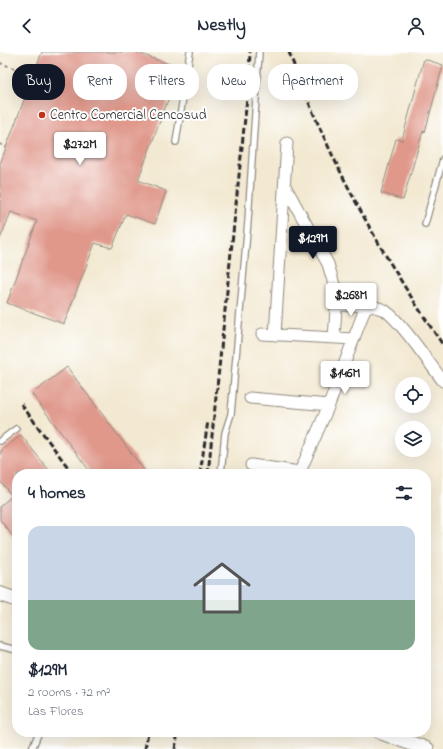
<!DOCTYPE html>
<meta charset="utf-8">
<style>
:root{--surface:#fff;--page:#f2f2f3;--text:#1f2937;--muted:#747a83;--line:#e0e1e3;--accent:#111827}
body{margin:0;font-family:"Indie Flower",sans-serif;background:var(--page);color:var(--text);height:100vh;display:flex;flex-direction:column;font-size:15px;white-space:nowrap}
*{box-sizing:border-box;margin:0}
p{font-size:13px;color:var(--muted)}
.icon{flex:none;width:22px;height:22px;fill:none;stroke:currentColor;stroke-width:2;stroke-linecap:round;stroke-linejoin:round}
.map{position:relative;flex:1;overflow:hidden}
.details{position:absolute;left:12px;top:417px;width:419px;height:268px;display:flex;flex-direction:column;background:var(--surface);border-radius:16px;box-shadow:0 4px 16px #0002}
.details>*{flex:none}
.hud{position:absolute;left:12px;top:12px;width:419px;height:36px;display:flex;gap:8px}
.tools{position:absolute;left:395px;top:325px;display:grid;gap:8px}
.tools a{display:grid;place-items:center;width:36px;height:36px;border-radius:50%;background:var(--surface);box-shadow:0 4px 16px #0002;font-size:20px}
.price{position:absolute;translate:-50% -34px;padding:0 9px;border-radius:4px;background:#fff;color:#222;font-size:13px;line-height:26px;filter:drop-shadow(0 1px 2px #0008)}
.price::after{content:'';position:absolute;left:50%;top:24px;width:12px;height:9px;margin-left:-6px;background:inherit;clip-path:polygon(0 0,100% 0,50% 100%)}
.price.active{background:var(--accent);color:#fff}
ul{padding:0;list-style:none}
li{display:grid;align-content:center;gap:8px;height:212px;padding:0 16px}
li+li{border-top:1px solid var(--line)}
li span{display:grid;place-items:center;height:124px;border-radius:12px;color:#555}
li>.icon{margin-inline-start:auto}
span .icon{width:72px;height:72px;fill:#fffc;stroke-width:1}
li b{font-size:17px}
h2{display:flex;justify-content:space-between;align-items:center;height:48px;padding:0 16px;font-size:17px}
.chip{padding:0 14px;border-radius:16px;background:var(--surface);box-shadow:0 4px 16px #0002;font-size:14px;line-height:36px}
.chip.active{background:var(--accent);color:#fff}
header{display:flex;justify-content:space-between;align-items:center;height:52px;padding:0 16px;background:var(--surface);font-size:18px;font-weight:700}
.map>svg:first-child{display:block}
.building{fill:#e0988b}
.lines{fill:none;stroke-linecap:round;stroke-linejoin:round}
.service-casing{stroke:#8f8a7e;stroke-width:8}
.minor-casing{stroke:#8f8a7e;stroke-width:13}
.tertiary-casing{stroke:#8f8a7e;stroke-width:16}
.path{stroke:#8f8a7e;stroke-width:2;stroke-dasharray:3 3;stroke-linecap:butt}
.service{stroke:#fff;stroke-width:5.5}
.minor{stroke:#fff;stroke-width:11}
.tertiary{stroke:#fff;stroke-width:14}
.rail{stroke:#2b2b2b;stroke-width:3;stroke-dasharray:6 3;stroke-linecap:butt}
.poi-dot{fill:#c8321e;stroke:#fff;stroke-width:1.5}
.labels{text-anchor:middle;dominant-baseline:central;stroke-width:4;stroke-linejoin:round;paint-order:stroke}
.poi-label{font-size:14px;fill:#2b2b2b;stroke:#fff;text-anchor:start}
</style>
<header><svg class="icon" aria-label="back" viewBox="0 0 24 24"><path d="M15 5l-7 7 7 7"/></svg>Nestly<svg class="icon" aria-label="person" viewBox="0 0 24 24"><circle cx="12" cy="8" r="4"/><path d="M4 21q1-7 8-7t8 7"/></svg></header>
<div class="map">
<svg width="443" height="697" viewBox="0 0 443 697">
<rect width="100%" height="100%" fill="#fff"/>
<filter id="ink" filterUnits="userSpaceOnUse"><feTurbulence type="fractalNoise" baseFrequency=".025" numOctaves="2"/><feDisplacementMap in="SourceGraphic" scale="8" xChannelSelector="R" yChannelSelector="G"/><feConvolveMatrix kernelMatrix="1 2 1 2 8 2 1 2 1" color-interpolation-filters="sRGB"/></filter>
<filter id="wash" filterUnits="userSpaceOnUse"><feTurbulence type="fractalNoise" baseFrequency=".012" numOctaves="4" result="noise"/><feDisplacementMap in="SourceGraphic" scale="16" xChannelSelector="R" yChannelSelector="G"/><feGaussianBlur stdDeviation="0.9" result="paint"/><feColorMatrix in="noise" values="0 0 0 0 0 0 0 0 0 0 0 0 0 0 0 0 0 1.4 0 .05"/><feComposite in="paint" operator="in"/></filter>
<g filter="url(#wash)">
<rect width="100%" height="100%" fill="#f3e9d2"/>
<g id="blocks">
<path class="building" d="M 42,0 L 135,0 L 180,16 L 138,128 L 166,139 L 155,172 L 126,162 L 112,196 L 95,191 L 64,272 L 7,251 L 37,169 L 11,160 L 0,187 L 0,112 Z
M 424,7 L 443,13 L 425,80 L 423,79 L 403,148 L 381,141 L 396,87 L 402,88 Z
M 67,315 L 147,422 L 92,422 L 32,342 Z
M 21,383 L 52,422 L 17,422 L 17,489 L 0,468 L 0,454 L 12,444 L 0,429 L 0,400 Z"/>
</g>
</g>
<g filter="url(#ink)">
<use href="#blocks" fill-opacity="0" stroke="#8f8a7e" stroke-width="1"/>
<g class="lines">
<g class="service-casing">
<path id="service" d="M 176,90 L 190,0
M 425,172 L 443,107
M 0,389 L 16,377
M 221,422 L 225,381 L 231,362 L 248,169 L 259,0
M 0,594 L 17,598
M 32,697 L 39,680"/>
</g>
<g class="minor-casing">
<path id="minor" d="M 285,134 L 328,212 L 337,243 L 334,286
M 336,253 C 351,254 370,251 384,258 C 399,266 431,314 443,329
M 262,282 L 354,287
M 275,283 L 287,91
M 250,346 L 329,353
M 251,413 L 300,420
M 299,422 L 329,353 L 366,254"/>
</g>
<g class="tertiary-casing">
<path id="tertiary" d="M 0,542 L 17,548
M 380,680 L 427,697"/>
</g>
<path class="path" d="M 0,11 L 33,23
M 0,92 L 6,95"/>
<use href="#service" class="service"/>
<use href="#minor" class="minor"/>
<use href="#tertiary" class="tertiary"/>
<path class="rail" d="M 289,0 C 328,106 379,200 443,293
M 21,352 L 73,422
M 200,422 L 208,369
M 208,422 L 249,27 L 250,0
M 145,697 L 148,680
M 175,697 L 178,680"/>
</g>
</g>
<circle class="poi-dot" cx="42" cy="63" r="4"/>
<g class="labels">
<g class="poi-label">
<text x="50" y="63">Centro Comercial Cencosud</text>
</g>
</g>
</svg>
<div class="tools">
<a><svg class="icon" aria-label="locate" viewBox="0 0 24 24"><circle cx="12" cy="12" r="6"/><path d="M12 2v4M12 18v4M2 12h4M18 12h4"/></svg></a>
<a><svg class="icon" aria-label="layers" viewBox="0 0 24 24"><path d="M12 4l9 5-9 5-9-5zM3 14l9 5 9-5"/></svg></a>
</div>
<b class="price" style="left:80px;top:114px">$272M</b>
<b class="price active" style="left:313px;top:208px">$129M</b>
<b class="price" style="left:351px;top:265px">$268M</b>
<b class="price" style="left:345px;top:343px">$146M</b>
<div class="hud">
<a class="chip active">Buy</a>
<a class="chip">Rent</a>
<a class="chip">Filters</a>
<a class="chip">New</a>
<a class="chip">Apartment</a>
</div>
<section class="details">
<h2>4 homes<svg class="icon" aria-label="filters" viewBox="0 0 24 24"><path d="M4 7h16M4 17h16"/><circle cx="9" cy="7" r="2"/><circle cx="15" cy="17" r="2"/></svg></h2>
<ul>
<li><span style="background:linear-gradient(#c9d6e8 60%,#7fa58c 0)"><svg class="icon" aria-label="home" viewBox="0 0 24 24"><path d="M3 11l9-7 9 7M6 9v11h12V9"/></svg></span><div><b>$129M</b><p>2 rooms · 72 m²</p><p>Las Flores</p></div></li>
</ul>
</section>
</div>
